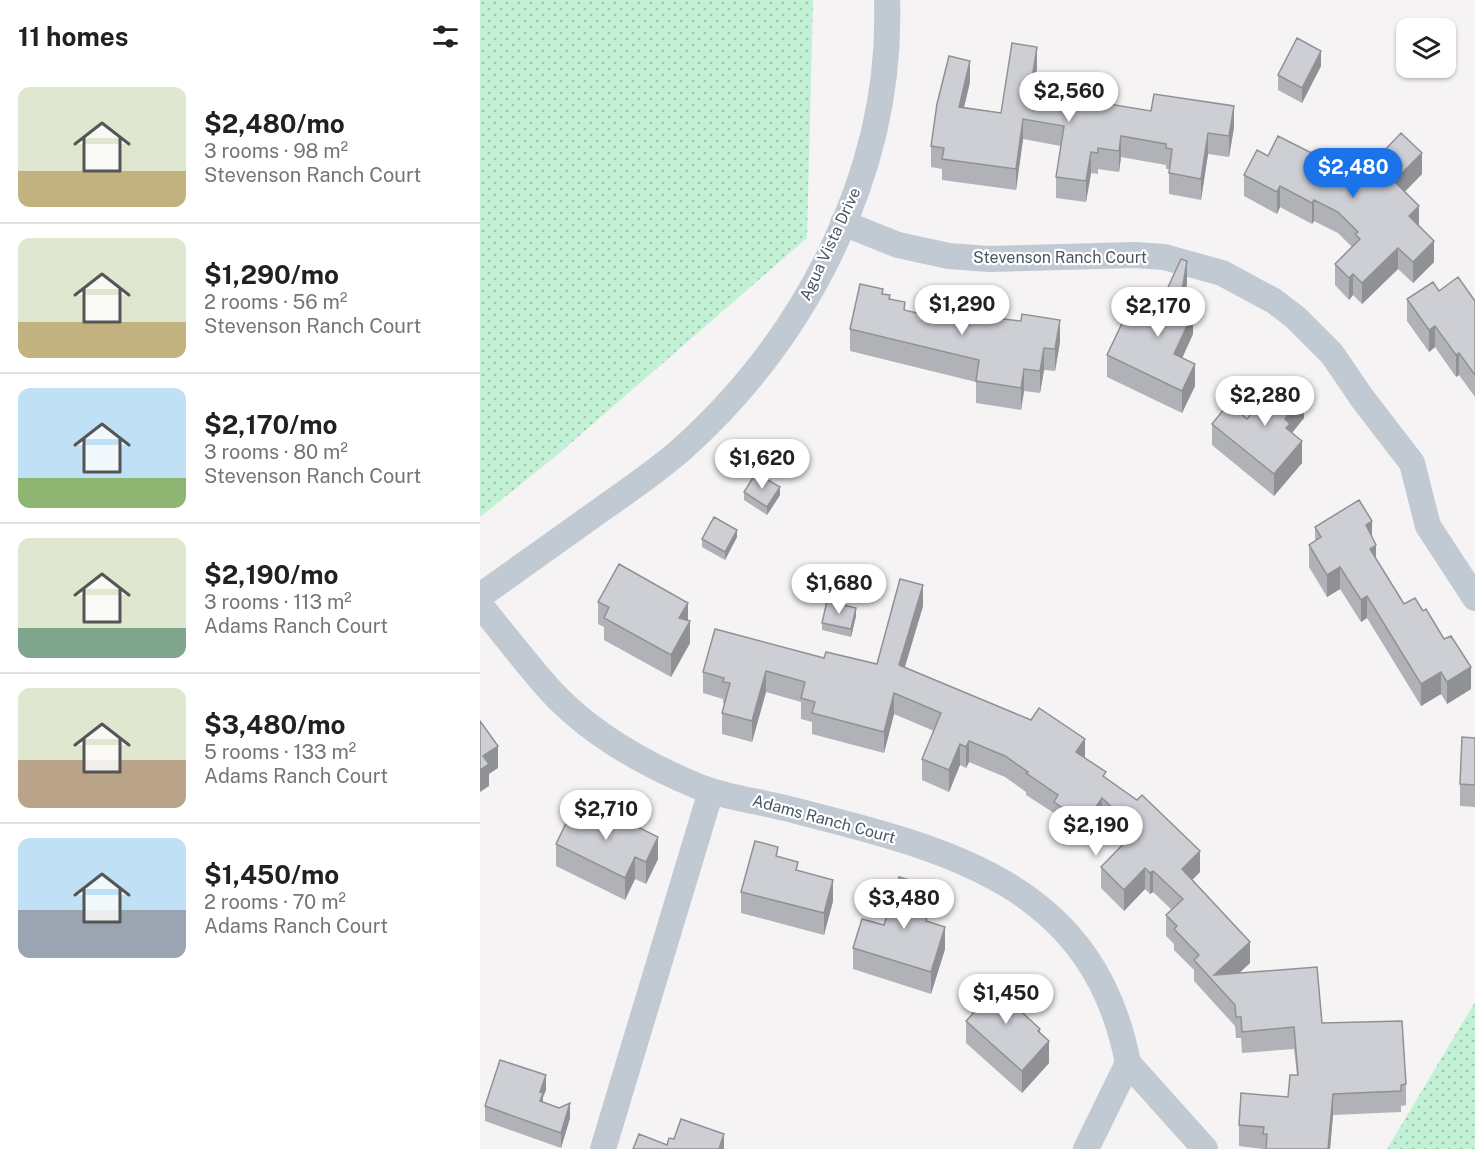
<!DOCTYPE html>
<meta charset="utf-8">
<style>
:root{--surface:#fff;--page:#f6f6f6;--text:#202124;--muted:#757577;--line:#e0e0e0;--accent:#1a73e8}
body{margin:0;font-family:"Public Sans",sans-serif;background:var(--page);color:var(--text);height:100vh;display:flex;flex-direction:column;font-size:22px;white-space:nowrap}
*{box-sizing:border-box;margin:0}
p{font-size:20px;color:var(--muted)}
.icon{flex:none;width:33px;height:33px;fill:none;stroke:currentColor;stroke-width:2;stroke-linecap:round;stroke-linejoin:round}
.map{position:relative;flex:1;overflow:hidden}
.panel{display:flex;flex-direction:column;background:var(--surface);width:480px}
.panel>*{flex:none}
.buttons{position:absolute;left:916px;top:18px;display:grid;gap:12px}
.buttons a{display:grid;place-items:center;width:60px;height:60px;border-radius:12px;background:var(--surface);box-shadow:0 2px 4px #0004;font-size:30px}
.price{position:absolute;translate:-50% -51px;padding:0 14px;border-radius:21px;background:#fff;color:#222;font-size:20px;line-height:39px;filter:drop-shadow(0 2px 3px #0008)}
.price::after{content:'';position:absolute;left:50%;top:36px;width:18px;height:14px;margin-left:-9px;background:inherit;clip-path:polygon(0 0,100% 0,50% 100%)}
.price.current{background:var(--accent);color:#fff}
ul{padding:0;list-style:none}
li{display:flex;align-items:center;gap:18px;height:150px;padding:0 18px}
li+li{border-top:2px solid var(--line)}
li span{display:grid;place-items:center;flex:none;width:168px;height:120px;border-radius:12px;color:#555}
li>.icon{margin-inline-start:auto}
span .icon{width:72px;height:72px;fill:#fffc;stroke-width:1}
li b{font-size:26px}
h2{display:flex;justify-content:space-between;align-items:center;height:72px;padding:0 18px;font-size:26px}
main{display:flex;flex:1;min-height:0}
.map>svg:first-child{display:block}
.grass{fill:url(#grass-dots)}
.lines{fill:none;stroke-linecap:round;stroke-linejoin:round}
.minor{stroke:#c1cad2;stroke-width:26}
.wall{fill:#b0b2b7}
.shaded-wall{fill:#909195}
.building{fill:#cdcfd5;stroke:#909195;stroke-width:1.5}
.labels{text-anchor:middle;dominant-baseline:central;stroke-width:4.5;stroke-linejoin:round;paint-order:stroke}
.street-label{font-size:16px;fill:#4a5661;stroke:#fff}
</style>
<main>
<section class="panel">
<h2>11 homes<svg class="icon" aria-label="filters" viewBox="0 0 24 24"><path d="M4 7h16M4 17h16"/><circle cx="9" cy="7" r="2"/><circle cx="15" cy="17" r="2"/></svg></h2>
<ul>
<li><span style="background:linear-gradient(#dfe7d0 70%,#c2b280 0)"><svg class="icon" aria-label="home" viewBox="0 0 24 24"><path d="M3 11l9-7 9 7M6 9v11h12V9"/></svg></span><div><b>$2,480/mo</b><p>3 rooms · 98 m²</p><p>Stevenson Ranch Court</p></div></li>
<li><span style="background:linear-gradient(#dfe7d0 70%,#c2b280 0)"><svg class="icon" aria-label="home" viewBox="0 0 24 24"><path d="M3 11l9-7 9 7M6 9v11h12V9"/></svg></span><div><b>$1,290/mo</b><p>2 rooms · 56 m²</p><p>Stevenson Ranch Court</p></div></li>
<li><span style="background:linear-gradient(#bfe0f5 75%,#8fb573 0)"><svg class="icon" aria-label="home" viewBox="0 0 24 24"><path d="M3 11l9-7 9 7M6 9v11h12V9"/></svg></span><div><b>$2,170/mo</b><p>3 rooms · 80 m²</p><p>Stevenson Ranch Court</p></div></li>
<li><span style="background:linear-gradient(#dfe7d0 75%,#7fa58c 0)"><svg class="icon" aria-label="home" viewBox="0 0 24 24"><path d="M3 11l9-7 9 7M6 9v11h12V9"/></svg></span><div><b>$2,190/mo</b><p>3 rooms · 113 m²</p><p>Adams Ranch Court</p></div></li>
<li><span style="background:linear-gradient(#dfe7d0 60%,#b9a48a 0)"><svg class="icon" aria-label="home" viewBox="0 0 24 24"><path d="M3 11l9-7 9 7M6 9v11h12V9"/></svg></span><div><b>$3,480/mo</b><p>5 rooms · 133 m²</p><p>Adams Ranch Court</p></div></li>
<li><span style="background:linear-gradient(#bfe0f5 60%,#9aa5b1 0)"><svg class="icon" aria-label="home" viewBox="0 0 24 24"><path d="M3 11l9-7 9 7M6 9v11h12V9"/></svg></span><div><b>$1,450/mo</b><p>2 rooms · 70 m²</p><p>Adams Ranch Court</p></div></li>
</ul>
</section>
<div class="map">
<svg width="995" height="1149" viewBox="0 0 995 1149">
<defs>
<pattern id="grass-dots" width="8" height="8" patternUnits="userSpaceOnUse" patternTransform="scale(1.5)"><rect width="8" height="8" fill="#c3f1d5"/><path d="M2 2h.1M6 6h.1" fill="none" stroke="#a0c6b0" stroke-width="1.8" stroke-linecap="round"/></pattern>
</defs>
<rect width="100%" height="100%" fill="#f5f3f3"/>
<path class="grass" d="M 0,0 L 333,0 L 327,238 L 77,455 L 0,517 Z
M 995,1002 L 995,1149 L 907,1149 Z"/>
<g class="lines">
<path class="minor" d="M 363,223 L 418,245 L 469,256 L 509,259 L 655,255 L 684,257 L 742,273 L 794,301 L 815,317 L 852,354 L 882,398 L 932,463 L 948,526 L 995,598
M 0,596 C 41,567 81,538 122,509 C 149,490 177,471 202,449 C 327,337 413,170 407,0
M 0,605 C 23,633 45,662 69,689 C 108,732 164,764 217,786 C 246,798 279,801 309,809 C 465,849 613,881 648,1063
M 648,1063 L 725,1149
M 123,1149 L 231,791
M 606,1149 L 648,1063"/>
</g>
<path class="wall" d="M 841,66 L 822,103 L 798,90 L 798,75 Z
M 557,68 L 553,92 L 754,127 L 749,157 L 728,154 L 721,200 L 689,194 L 689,169 L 686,169 L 686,165 L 641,157 L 639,172 L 618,169 L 618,174 L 611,173 L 606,202 L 576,198 L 576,177 L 581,146 L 543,139 L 536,190 L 462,180 L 462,169 L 451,167 L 451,146 L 490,82 L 484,107 L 521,113 Z
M 788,156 L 879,177 L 942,174 L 925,192 L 954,262 L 933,283 L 918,269 L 882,304 L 873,295 L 869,300 L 855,285 L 855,264 L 872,247 L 858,233 L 834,221 L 832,224 L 800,207 L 797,214 L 764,196 L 764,175 Z
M 707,283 L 703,309 L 713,334 L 702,358 L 715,386 L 702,413 L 627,377 L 627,355 L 665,321 L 673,320 Z
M 959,291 L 995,301 L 995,397 L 979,375 L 976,377 L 955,347 L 949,352 L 927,321 L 927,299 Z
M 403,294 L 425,310 L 489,325 L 580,342 L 575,371 L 564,370 L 560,393 L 544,391 L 541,410 L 496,403 L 496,382 L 370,351 L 370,329 Z
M 824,418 L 812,433 L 822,463 L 794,496 L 732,445 L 732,424 L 767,419 Z
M 264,492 L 300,495 L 287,515 L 264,500 Z
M 835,527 L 892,538 L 896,560 L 924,604 L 991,689 L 967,704 L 961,694 L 941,706 L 887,618 L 881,622 L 860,589 L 847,597 L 829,567 L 829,545 L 835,541 Z
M 257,537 L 245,560 L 222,547 L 222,539 Z
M 118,602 L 208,621 L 210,643 L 191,677 L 124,640 L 124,627 L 118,624 Z
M 443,606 L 425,667 L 605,758 L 626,778 L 720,872 L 712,880 L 770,963 L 759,973 L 842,1023 L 926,1084 L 926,1105 L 921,1106 L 921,1112 L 853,1115 L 850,1149 L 783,1149 L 759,1146 L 759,1125 L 808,1097 L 817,1075 L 814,1049 L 762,1053 L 761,1038 L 756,1038 L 755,1026 L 714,981 L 714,970 L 694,950 L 694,944 L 686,936 L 686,915 L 692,910 L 673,892 L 670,894 L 665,889 L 644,911 L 621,888 L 621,867 L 646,842 L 622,819 L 605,845 L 574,824 L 574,813 L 546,795 L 546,792 L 525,777 L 489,762 L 486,768 L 480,765 L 469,792 L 442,780 L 442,759 L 454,731 L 414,714 L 404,753 L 332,734 L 332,722 L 321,719 L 321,702 L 286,692 L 272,742 L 242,734 L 242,713 L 245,703 L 243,703 L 243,699 L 223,693 L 223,672 L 344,658 L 397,664 Z
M 376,616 L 371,637 L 342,630 L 342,623 Z
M 995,738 L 995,807 L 980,806 L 980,784 Z
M 76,844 L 178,859 L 166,884 L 155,879 L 145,900 L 76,866 Z
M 298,856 L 318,871 L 353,901 L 344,935 L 261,913 L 261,892 Z
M 450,908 L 447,918 L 447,922 L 465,949 L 451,994 L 373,969 L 373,948 L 404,925 Z
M 492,996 L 538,1008 L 569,1063 L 542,1093 L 486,1043 L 486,1021 L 492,1014 Z
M 66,1090 L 63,1097 L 63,1102 L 90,1118 L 81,1148 L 5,1121 L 5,1106 Z"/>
<path class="shaded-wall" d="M 557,47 L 557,68 L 550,112 L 550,91 Z
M 841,51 L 841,66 L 822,103 L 822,88 Z
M 490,61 L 490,82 L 479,128 L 479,107 Z
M 754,106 L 754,127 L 749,157 L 749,136 Z
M 543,119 L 543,139 L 536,190 L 536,169 Z
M 728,133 L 728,154 L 721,200 L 721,179 Z
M 641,136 L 641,157 L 639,172 L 639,151 Z
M 611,152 L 611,173 L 606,202 L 606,181 Z
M 942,153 L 942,174 L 914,202 L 914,181 Z
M 800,186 L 800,207 L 797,214 L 797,192 Z
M 834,200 L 834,221 L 832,224 L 832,203 Z
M 939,206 L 939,227 L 929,216 Z
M 954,241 L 954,262 L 933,283 L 933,262 Z
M 918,248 L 918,269 L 882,304 L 882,283 Z
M 707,261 L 707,283 L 699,330 L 699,308 Z
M 873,274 L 873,295 L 869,300 L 869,278 Z
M 713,313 L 713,334 L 694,376 L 694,354 Z
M 580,320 L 580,342 L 575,371 L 575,349 Z
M 955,326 L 955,347 L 949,352 L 949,330 Z
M 564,348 L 564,370 L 560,393 L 560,371 Z
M 979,353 L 979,375 L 976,377 L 976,355 Z
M 715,364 L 715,386 L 702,413 L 702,391 Z
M 544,369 L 544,391 L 541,410 L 541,388 Z
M 824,396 L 824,418 L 810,435 L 810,446 L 805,419 Z
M 822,441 L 822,463 L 794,496 L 794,474 Z
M 300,487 L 300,495 L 287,515 L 287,507 Z
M 892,521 L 892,543 L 886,525 Z
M 257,530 L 257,537 L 245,560 L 245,552 Z
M 896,545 L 896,567 L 890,549 Z
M 860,567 L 860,589 L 847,597 L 847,575 Z
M 443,585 L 443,606 L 419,686 L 419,665 Z
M 887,596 L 887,618 L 881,622 L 881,600 Z
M 208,603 L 208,624 L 210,621 L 210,643 L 191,677 L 191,655 L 199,618 Z
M 376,608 L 376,616 L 371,637 L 371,629 Z
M 991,667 L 991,689 L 967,704 L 967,682 Z
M 286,671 L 286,692 L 272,742 L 272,721 Z
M 961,672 L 961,694 L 941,706 L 941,684 Z
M 414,693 L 414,714 L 404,753 L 404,732 Z
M 605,739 L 605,760 L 596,752 Z
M 489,741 L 489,762 L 486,768 L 486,747 Z
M 480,744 L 480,765 L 469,792 L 469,770 Z
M 18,746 L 18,768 L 9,774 L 9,786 L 0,792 L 0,770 L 3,756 Z
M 622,798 L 622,819 L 605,845 L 605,823 Z
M 178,837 L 178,859 L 166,884 L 166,862 Z
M 720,851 L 720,872 L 702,890 L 702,869 Z
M 155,857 L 155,879 L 145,900 L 145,878 Z
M 665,868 L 665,889 L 644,911 L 644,890 Z
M 673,871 L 673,892 L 670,894 L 670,873 Z
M 353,880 L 353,901 L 344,935 L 344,913 Z
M 450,886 L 450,908 L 447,918 L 447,939 L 442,915 Z
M 465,927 L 465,949 L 451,994 L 451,972 Z
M 770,942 L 770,963 L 741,990 L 734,975 Z
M 560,1029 L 560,1051 L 569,1041 L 569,1063 L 542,1093 L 542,1071 L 558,1031 Z
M 66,1075 L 66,1090 L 63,1097 L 63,1108 L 60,1116 L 60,1092 Z
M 853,1094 L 853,1115 L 850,1149 L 848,1149 Z
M 90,1103 L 90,1118 L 81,1148 L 81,1133 Z
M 244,1134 L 244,1149 L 239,1149 Z"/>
<path class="building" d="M 817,38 L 841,51 L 822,88 L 798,75 Z
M 532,43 L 557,47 L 550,91 L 671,111 L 674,94 L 754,106 L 749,136 L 728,133 L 721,179 L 689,173 L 692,149 L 686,148 L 686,144 L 641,136 L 639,151 L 618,148 L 618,153 L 611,152 L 606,181 L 576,177 L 584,126 L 543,119 L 536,169 L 462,159 L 464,148 L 451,146 L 457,104 L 469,56 L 490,61 L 479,107 L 521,113 Z
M 921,133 L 942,153 L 914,181 L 939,206 L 929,216 L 954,241 L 933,262 L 918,248 L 882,283 L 873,274 L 869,278 L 855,264 L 880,239 L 875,234 L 878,232 L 858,212 L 834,200 L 832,203 L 800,186 L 797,192 L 764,175 L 777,150 L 788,156 L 798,136 L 879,177 Z
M 701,259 L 707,261 L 699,308 L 713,313 L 694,354 L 715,364 L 702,391 L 627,355 L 647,313 L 665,321 L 667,317 L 673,320 Z
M 978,277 L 995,301 L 995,375 L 979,353 L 976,355 L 955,326 L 949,330 L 927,299 L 953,282 L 959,291 Z
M 380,284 L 403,289 L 402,294 L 410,295 L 409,299 L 425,302 L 424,310 L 489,325 L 490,315 L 541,321 L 542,314 L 580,320 L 575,349 L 564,348 L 560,371 L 544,369 L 541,388 L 496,381 L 499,360 L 370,329 Z
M 802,378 L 824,396 L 805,419 L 810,424 L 806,428 L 822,441 L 794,474 L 732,424 L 749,403 L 767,419 Z
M 276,473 L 300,487 L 287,507 L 264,492 Z
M 879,500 L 892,521 L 886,525 L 896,545 L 890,549 L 924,604 L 935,598 L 943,611 L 946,609 L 964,639 L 971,636 L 991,667 L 967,682 L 961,672 L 941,684 L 887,596 L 881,600 L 860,567 L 847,575 L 829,545 L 841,537 L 835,527 Z
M 234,517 L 257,530 L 245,552 L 222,539 Z
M 139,564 L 208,603 L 199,618 L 210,621 L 191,655 L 124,618 L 129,607 L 118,602 Z
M 420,579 L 443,585 L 419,665 L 551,720 L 559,708 L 605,739 L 596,752 L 626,772 L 623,776 L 657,800 L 662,795 L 720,851 L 702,869 L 770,942 L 734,975 L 837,967 L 842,1023 L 922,1021 L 926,1084 L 921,1085 L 921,1091 L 853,1094 L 848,1149 L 786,1149 L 787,1134 L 783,1134 L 784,1127 L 759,1125 L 761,1093 L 808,1097 L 810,1075 L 818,1075 L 814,1027 L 762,1032 L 761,1017 L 756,1017 L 755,1005 L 714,960 L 719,955 L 694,929 L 697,926 L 686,915 L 703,899 L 673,871 L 670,873 L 665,868 L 644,890 L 621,867 L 656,831 L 622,798 L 605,823 L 574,802 L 578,795 L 546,773 L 548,772 L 525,756 L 489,741 L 486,747 L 480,744 L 469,770 L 442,759 L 461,713 L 414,693 L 404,732 L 332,713 L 335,702 L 321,698 L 325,682 L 286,671 L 272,721 L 242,713 L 250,683 L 243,682 L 244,678 L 223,672 L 235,629 L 344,658 L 346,652 L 397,664 Z
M 347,601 L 376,608 L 371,629 L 342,623 Z
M 0,721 L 18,746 L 3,756 L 9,764 L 0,770 Z
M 982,737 L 995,738 L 995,785 L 980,784 Z
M 94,807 L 108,814 L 109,811 L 141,827 L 144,820 L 178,837 L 166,862 L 155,857 L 145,878 L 76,844 Z
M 275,841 L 298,847 L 296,856 L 318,862 L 316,870 L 353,880 L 344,913 L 261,892 Z
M 419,877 L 450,886 L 442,915 L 447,917 L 446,921 L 465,927 L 451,972 L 373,948 L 382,919 L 404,925 Z
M 511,976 L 538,1000 L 534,1005 L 560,1029 L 558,1031 L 569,1041 L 542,1071 L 486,1021 L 502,1004 L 492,996 Z
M 20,1060 L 66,1075 L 60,1092 L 63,1093 L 60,1101 L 79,1108 L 90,1103 L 81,1133 L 5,1106 Z
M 201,1119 L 244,1134 L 239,1149 L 153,1149 L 159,1134 L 187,1145 L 189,1138 L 194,1139 Z"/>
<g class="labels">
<g class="street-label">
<text transform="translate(350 244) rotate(-65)">Agua Vista Drive</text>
<text x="580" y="257">Stevenson Ranch Court</text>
<text transform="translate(344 819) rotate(15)">Adams Ranch Court</text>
</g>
</g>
</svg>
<div class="buttons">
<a><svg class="icon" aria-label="layers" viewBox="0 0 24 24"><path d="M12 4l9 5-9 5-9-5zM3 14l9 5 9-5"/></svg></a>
</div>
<b class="price" style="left:589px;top:123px">$2,560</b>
<b class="price current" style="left:873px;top:199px">$2,480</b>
<b class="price" style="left:482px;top:336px">$1,290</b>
<b class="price" style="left:678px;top:338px">$2,170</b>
<b class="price" style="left:785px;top:427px">$2,280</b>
<b class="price" style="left:282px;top:490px">$1,620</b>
<b class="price" style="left:359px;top:615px">$1,680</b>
<b class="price" style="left:126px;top:841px">$2,710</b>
<b class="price" style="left:616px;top:857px">$2,190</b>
<b class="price" style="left:424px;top:930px">$3,480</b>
<b class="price" style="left:526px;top:1025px">$1,450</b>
</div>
</main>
